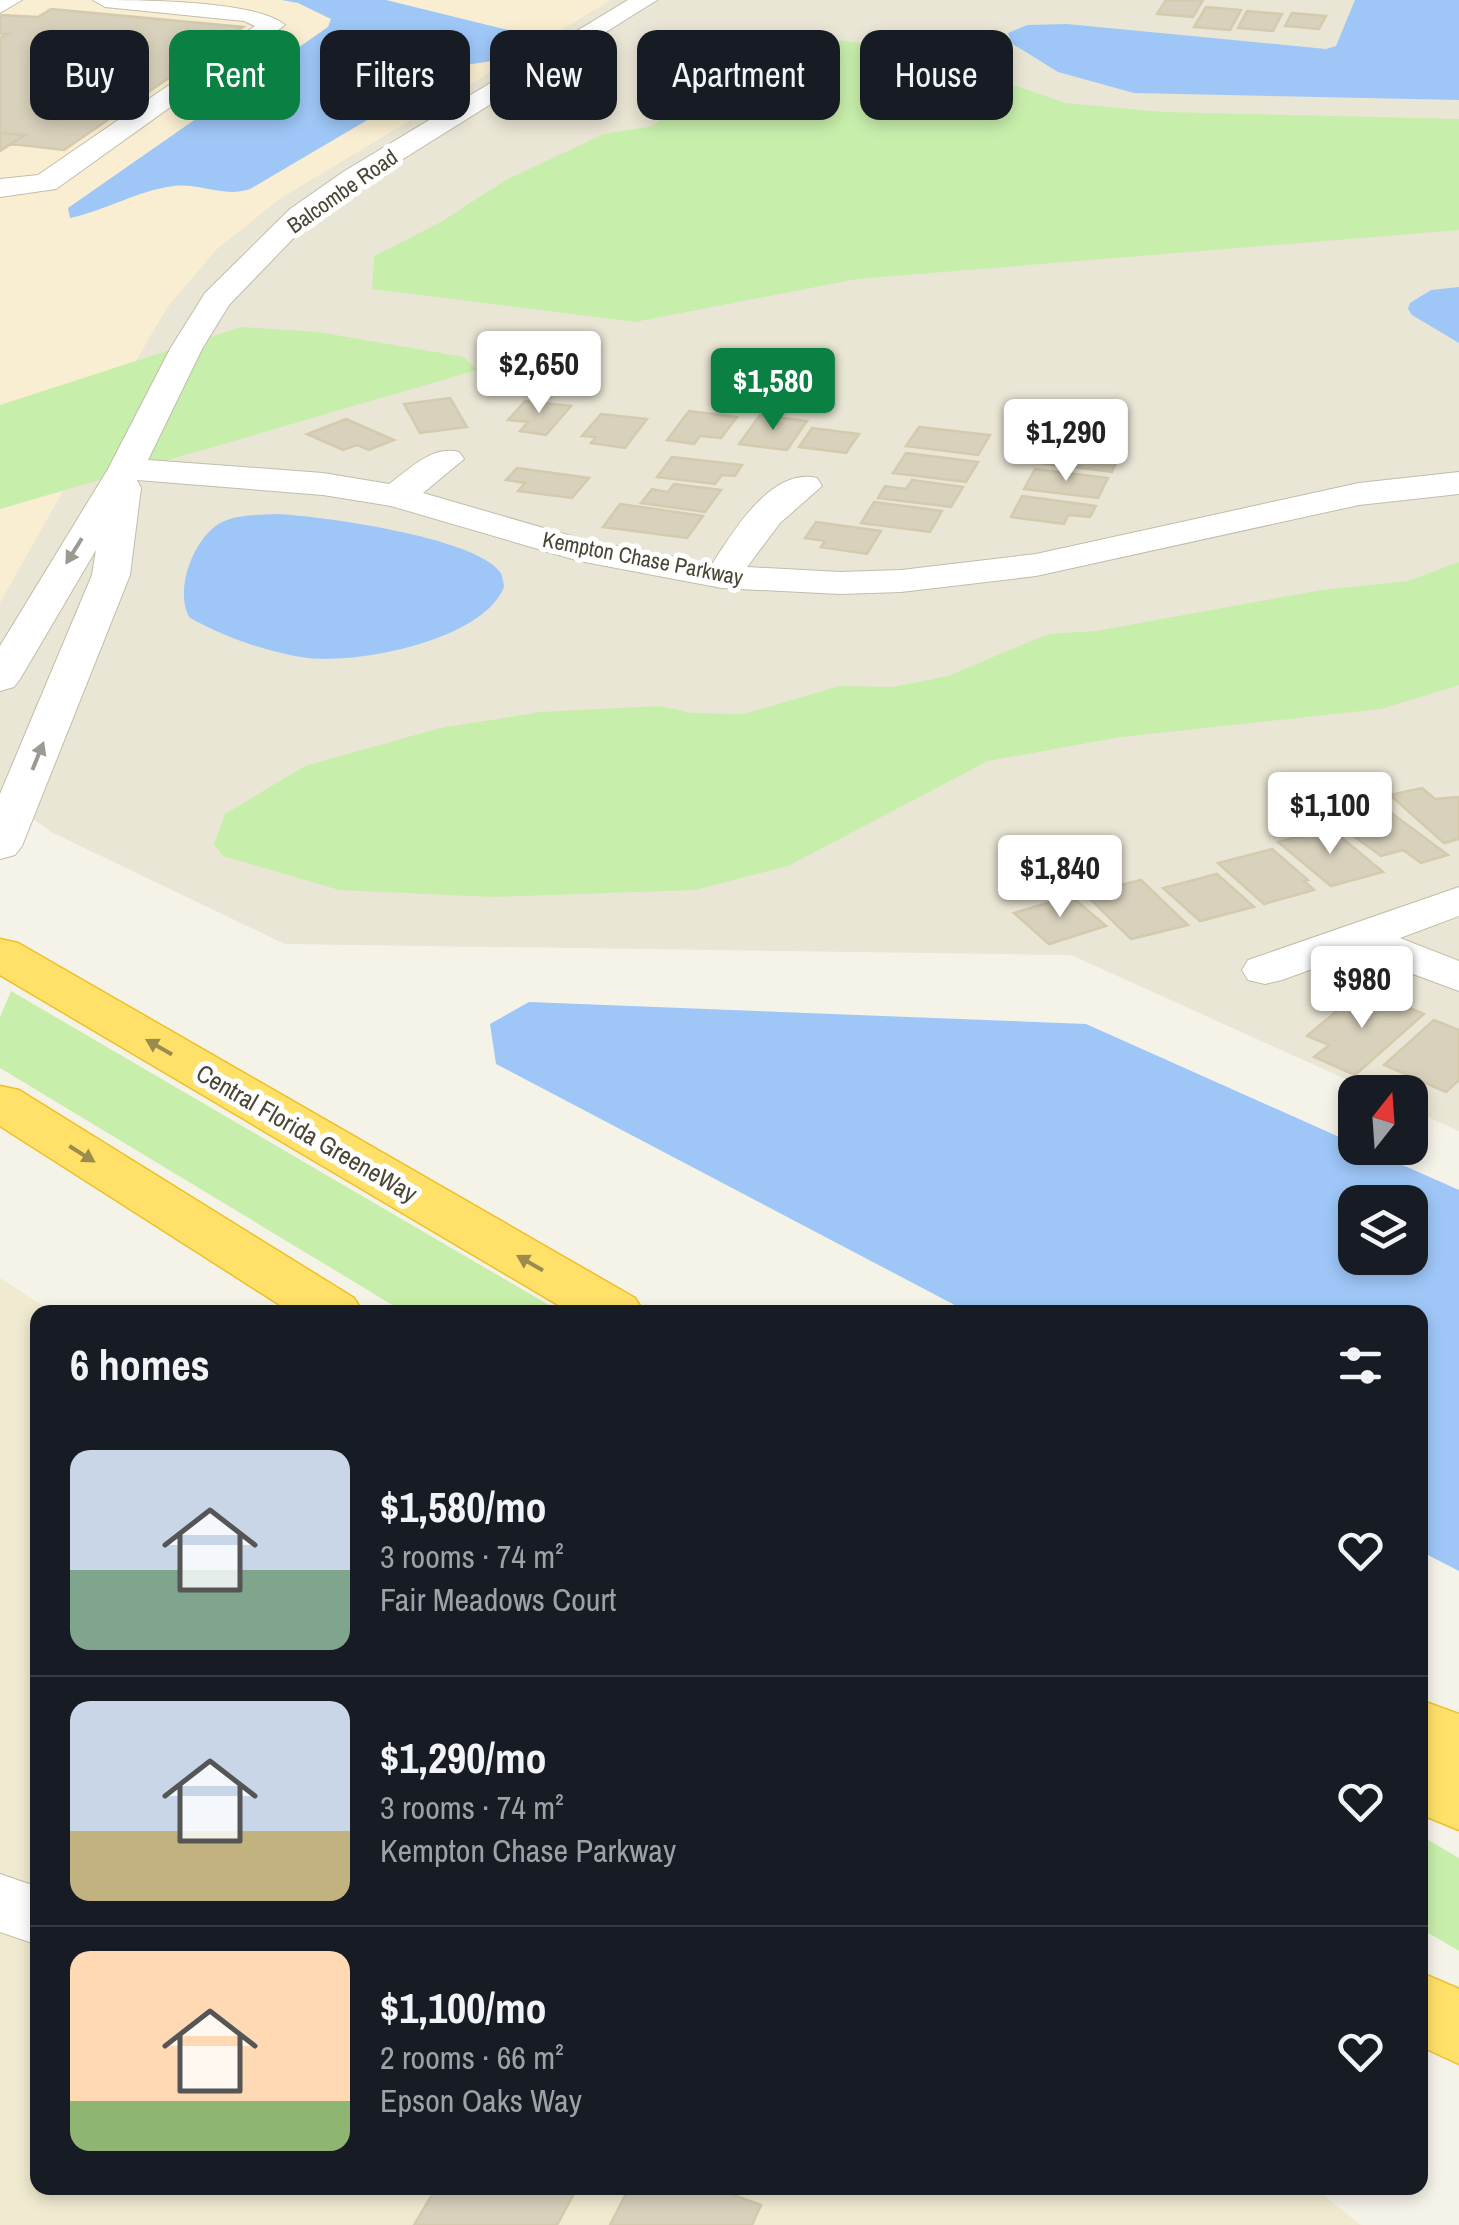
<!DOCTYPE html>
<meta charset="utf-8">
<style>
:root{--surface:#171b24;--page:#20242c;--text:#f1f3f6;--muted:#9ea1a6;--line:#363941;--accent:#0b8043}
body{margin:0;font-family:"Archivo Narrow",sans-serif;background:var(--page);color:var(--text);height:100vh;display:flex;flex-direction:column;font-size:38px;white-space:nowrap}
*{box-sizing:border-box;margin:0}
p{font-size:32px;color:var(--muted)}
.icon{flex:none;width:55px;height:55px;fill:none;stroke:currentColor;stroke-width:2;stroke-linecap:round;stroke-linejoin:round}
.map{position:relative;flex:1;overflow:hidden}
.sheet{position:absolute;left:30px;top:1305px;width:1398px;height:890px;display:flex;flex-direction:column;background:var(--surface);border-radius:20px;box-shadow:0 5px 15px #0003}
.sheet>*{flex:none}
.guide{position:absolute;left:30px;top:30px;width:1400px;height:90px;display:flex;gap:20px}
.needle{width:65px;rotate:17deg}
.fabs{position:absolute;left:1338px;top:1075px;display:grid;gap:20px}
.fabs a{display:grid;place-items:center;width:90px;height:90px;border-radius:20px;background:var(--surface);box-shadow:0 5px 15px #0003;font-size:50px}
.price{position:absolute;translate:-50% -85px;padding:0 22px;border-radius:10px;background:#fff;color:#222;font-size:32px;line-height:65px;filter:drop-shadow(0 2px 5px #0008)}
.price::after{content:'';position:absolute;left:50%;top:60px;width:30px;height:22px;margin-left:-15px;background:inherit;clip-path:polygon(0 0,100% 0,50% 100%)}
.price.active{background:var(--accent);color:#fff}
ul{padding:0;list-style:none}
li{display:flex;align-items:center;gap:30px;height:250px;padding:0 40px}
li+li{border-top:2px solid var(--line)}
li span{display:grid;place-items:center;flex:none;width:280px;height:200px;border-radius:20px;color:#555}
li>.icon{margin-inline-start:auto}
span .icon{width:120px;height:120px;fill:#fffc;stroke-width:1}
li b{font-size:42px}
h2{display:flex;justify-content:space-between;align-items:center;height:120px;padding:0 40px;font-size:42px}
.tag{padding:0 35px;border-radius:20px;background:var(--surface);box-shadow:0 5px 15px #0003;font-size:35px;line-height:90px}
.tag.active{background:var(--accent);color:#fff}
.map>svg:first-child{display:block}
.residential{fill:#eae6d5}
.commercial{fill:#f9eed1}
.education{fill:#f0ebd0}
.green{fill:#c8eeac}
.water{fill:#9ec7f8;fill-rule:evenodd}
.building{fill:#d8d1bc;stroke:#d4caae;stroke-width:2.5}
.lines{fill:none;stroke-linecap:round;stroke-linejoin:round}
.minor-casing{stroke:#c2bda9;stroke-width:2}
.highway-casing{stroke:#eec029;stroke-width:3}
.minor{fill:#fff;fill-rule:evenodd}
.highway{fill:#ffe169;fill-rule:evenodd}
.oneway{fill:#9b9990}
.oneway2{fill:#9b8b4c}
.labels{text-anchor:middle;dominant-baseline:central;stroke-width:10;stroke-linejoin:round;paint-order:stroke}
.far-street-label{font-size:22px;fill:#4a4535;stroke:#fff}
.street-label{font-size:25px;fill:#4a4535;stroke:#fff}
</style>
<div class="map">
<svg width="1459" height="2225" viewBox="0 0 1459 2225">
<rect width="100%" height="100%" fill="#f5f3e8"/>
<path class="residential" d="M 0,0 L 1459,0 L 1459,1131 L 1410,1109 L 1410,1092 L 1374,1092 L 1071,955 L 285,944 L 53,833 L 0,796 Z"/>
<path class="commercial" d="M 0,0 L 611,0 L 281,198 L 217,249 L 169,305 L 149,338 L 0,603 Z"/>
<path class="education" d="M 0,1278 L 53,1312 L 38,1312 L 38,2188 L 1314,2188 L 1361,2225 L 0,2225 Z"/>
<path class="green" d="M 835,40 L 915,50 L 1065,103 L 1163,112 L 1459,119 L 1459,230 L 857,279 L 635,322 L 372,289 L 374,256 L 441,222 L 504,181 L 604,134 L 653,126 L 697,87 L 729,71 L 799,43 Z
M 241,327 L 318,332 L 464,357 L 477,370 L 0,509 L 0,405 Z
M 1459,562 L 1459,685 L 1381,709 L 1121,737 L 988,761 L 788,866 L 694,890 L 493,897 L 339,890 L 223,856 L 214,844 L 225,814 L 305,766 L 440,728 L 541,712 L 659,706 L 692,713 L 744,714 L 839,686 L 893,687 L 948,676 L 1048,634 L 1096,631 L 1321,590 L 1408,581 Z
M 11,991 L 561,1312 L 404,1312 L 0,1068 L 0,1017 Z
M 1420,1835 L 1459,1858 L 1459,1951 L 1420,1928 Z"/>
<path class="water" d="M 282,0 L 386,0 L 516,32 L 526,42 L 492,61 L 459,66 L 250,189 C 223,198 201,183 174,186 C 136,191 107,210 70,218 L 68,208 L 328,27 L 331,19 L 298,3 Z
M 1355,0 L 1459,0 L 1459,100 L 1134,93 L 1058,72 L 1011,43 L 1008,33 L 1027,25 L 1067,24 L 1326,49 L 1336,46 Z
M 1459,287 L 1459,343 L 1412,315 L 1408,309 L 1410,303 L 1431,290 Z
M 277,514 C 320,516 475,537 500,572 C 502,574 504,584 504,587 C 483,640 360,664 308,658 C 268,653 225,637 190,618 C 173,592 194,536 222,522 C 238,514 260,515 277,514 Z
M 529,1002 L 1086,1024 L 1355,1144 L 1355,1148 L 1364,1148 L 1459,1190 L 1459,1571 L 1420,1551 L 1420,1312 L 968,1312 L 496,1064 L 490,1024 ZM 1355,1202 L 1410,1202 L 1410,1258 L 1355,1258 Z"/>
<path class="building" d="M 1166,0 L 1203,0 L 1193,17 L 1157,14 Z
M 1206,7 L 1241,10 L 1230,30 L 1194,27 Z
M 51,9 L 243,27 L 64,150 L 11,144 L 25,135 L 0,133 L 0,38 L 7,34 L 0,34 L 0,15 L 38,17 Z
M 1247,11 L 1282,14 L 1273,31 L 1238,28 Z
M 1292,13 L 1326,16 L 1319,29 L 1285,26 Z
M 0,133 L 25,135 L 0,151 Z
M 450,398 L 467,427 L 420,433 L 404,404 Z
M 525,401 L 571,406 L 546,435 L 520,431 L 528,422 L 508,420 Z
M 689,411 L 737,417 L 721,438 L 700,436 L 694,444 L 667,440 Z
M 601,414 L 647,419 L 625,448 L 591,443 L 596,437 L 582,436 Z
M 760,415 L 807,421 L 787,450 L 739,444 Z
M 346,419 L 394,440 L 369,450 L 357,445 L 343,450 L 307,434 Z
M 919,427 L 990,435 L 978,455 L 906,446 Z
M 812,428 L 859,434 L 846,453 L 799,447 Z
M 1050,442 L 1104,449 L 1101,456 L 1118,458 L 1112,472 L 1039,463 Z
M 906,453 L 978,462 L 966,482 L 893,473 Z
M 672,457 L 742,465 L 735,476 L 722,475 L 715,484 L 657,477 Z
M 517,468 L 589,478 L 572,498 L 518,491 L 525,483 L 506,480 Z
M 1035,469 L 1108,478 L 1098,498 L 1024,489 Z
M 912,480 L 963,487 L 951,507 L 878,498 L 885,486 L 906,489 Z
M 674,484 L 721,490 L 705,512 L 641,503 L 652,489 L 668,492 Z
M 1022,496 L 1096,506 L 1090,517 L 1068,515 L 1064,524 L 1011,517 Z
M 874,502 L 942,511 L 930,532 L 861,523 Z
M 620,504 L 703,516 L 687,538 L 603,527 Z
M 816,522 L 881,531 L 867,554 L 821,547 L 825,541 L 805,538 Z
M 1422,788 L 1435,799 L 1459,797 L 1459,839 L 1444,843 L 1390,795 Z
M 1390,812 L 1448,855 L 1421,863 L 1403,850 L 1381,856 L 1341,827 Z
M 1330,828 L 1383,872 L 1331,886 L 1278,842 Z
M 1272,849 L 1308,880 L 1304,881 L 1314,890 L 1264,904 L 1218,863 Z
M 1217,874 L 1254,907 L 1200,921 L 1163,888 Z
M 1141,880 L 1188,925 L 1131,939 L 1085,894 Z
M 1071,896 L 1106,926 L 1049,944 L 1014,913 Z
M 1363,989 L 1424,1014 L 1355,1075 L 1314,1057 L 1329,1045 L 1307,1036 Z
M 1434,1020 L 1459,1030 L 1459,1080 L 1446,1092 L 1384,1065 Z
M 436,2188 L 577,2188 L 557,2225 L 414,2225 Z
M 629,2188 L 714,2188 L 761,2205 L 752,2225 L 610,2225 Z"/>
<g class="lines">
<g class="minor-casing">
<path id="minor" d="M 0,0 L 22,0 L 0,13 Z
M 93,0 C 137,0 256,0 285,25 L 56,189 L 0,197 L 0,179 L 38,175 L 255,26 L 244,21 L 105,7 Z
M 628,0 L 657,0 L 363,184 L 310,221 L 229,305 L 202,349 L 148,460 L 323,473 L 389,484 C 410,469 432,445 459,452 L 464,459 L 423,493 L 585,540 L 712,564 C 733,532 771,467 817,478 L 822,486 L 780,523 L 747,567 L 840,572 L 901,570 L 1036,554 L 1359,483 L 1459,472 L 1459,494 L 1359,505 L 1036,576 L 901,592 L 840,594 L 722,588 L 579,561 L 391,506 L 323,495 L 137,480 L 141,488 L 130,575 L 22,846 L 15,855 L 0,859 L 0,794 L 92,575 L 96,550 L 20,679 L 14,687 L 0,691 L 0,646 L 108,469 L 170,349 L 205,293 L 290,209 L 343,172 Z
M 1459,887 L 1459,916 L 1400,938 L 1459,961 L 1459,991 L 1356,953 L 1282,980 L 1265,984 L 1248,980 L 1242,970 L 1248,960 Z
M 0,1874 L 38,1887 L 38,1945 L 0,1932 Z"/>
</g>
<g class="highway-casing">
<path id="highway" d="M 0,939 L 18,943 L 635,1298 L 644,1312 L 570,1312 L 0,975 Z
M 0,1086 L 19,1090 L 354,1298 L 363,1312 L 291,1312 L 0,1126 Z
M 1420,1700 L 1459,1714 L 1459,1830 L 1420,1814 Z
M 1420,1972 L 1459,1989 L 1459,2064 L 1420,2046 Z"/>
</g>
<use href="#minor" class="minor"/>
<use href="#highway" class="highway"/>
</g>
<defs><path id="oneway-solid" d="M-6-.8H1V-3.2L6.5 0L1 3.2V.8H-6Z" transform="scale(2.5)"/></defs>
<g class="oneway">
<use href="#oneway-solid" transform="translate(74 551) rotate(122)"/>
<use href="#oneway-solid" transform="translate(38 756) rotate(-68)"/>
</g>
<g class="oneway2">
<use href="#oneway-solid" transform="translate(159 1047) rotate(-150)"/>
<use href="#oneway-solid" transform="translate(82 1154) rotate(32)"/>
<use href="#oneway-solid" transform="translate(530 1263) rotate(-150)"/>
</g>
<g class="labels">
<g class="far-street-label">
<text transform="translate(342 191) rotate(-35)">Balcombe Road</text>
<text transform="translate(643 558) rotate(11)">Kempton Chase Parkway</text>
</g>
<g class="street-label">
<text transform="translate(307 1133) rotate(30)">Central Florida GreeneWay</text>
</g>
</g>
</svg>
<div class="fabs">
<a><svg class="needle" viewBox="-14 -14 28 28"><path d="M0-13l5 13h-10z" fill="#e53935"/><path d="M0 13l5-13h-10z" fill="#9ea1a6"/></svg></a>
<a><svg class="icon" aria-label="layers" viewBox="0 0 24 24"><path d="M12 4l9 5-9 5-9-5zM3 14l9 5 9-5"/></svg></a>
</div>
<b class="price" style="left:539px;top:416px">$2,650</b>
<b class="price active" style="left:773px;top:433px">$1,580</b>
<b class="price" style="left:1066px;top:484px">$1,290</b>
<b class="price" style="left:1330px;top:857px">$1,100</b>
<b class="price" style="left:1060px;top:920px">$1,840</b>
<b class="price" style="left:1362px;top:1031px">$980</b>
<div class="guide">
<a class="tag">Buy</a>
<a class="tag active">Rent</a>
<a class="tag">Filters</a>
<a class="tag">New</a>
<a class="tag">Apartment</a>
<a class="tag">House</a>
</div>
<section class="sheet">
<h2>6 homes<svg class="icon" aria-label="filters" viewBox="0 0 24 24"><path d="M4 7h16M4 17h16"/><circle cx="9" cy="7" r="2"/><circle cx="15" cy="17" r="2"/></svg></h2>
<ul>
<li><span style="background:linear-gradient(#c9d6e8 60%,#7fa58c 0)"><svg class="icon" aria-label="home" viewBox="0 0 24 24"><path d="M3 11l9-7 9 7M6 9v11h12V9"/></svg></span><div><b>$1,580/mo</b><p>3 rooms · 74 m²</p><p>Fair Meadows Court</p></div><svg class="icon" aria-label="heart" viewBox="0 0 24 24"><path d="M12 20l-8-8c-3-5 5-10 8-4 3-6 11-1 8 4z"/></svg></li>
<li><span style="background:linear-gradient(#c9d6e8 65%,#c2b280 0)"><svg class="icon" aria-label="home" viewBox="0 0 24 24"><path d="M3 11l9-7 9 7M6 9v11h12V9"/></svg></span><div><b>$1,290/mo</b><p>3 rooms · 74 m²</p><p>Kempton Chase Parkway</p></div><svg class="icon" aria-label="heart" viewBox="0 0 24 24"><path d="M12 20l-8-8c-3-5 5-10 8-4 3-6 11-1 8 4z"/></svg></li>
<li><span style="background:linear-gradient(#ffd9b3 75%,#8fb573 0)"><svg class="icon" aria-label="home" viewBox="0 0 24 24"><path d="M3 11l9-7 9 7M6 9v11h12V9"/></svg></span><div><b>$1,100/mo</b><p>2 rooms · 66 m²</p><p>Epson Oaks Way</p></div><svg class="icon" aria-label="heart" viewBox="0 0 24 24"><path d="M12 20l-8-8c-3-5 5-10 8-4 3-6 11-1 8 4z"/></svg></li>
</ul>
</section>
</div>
